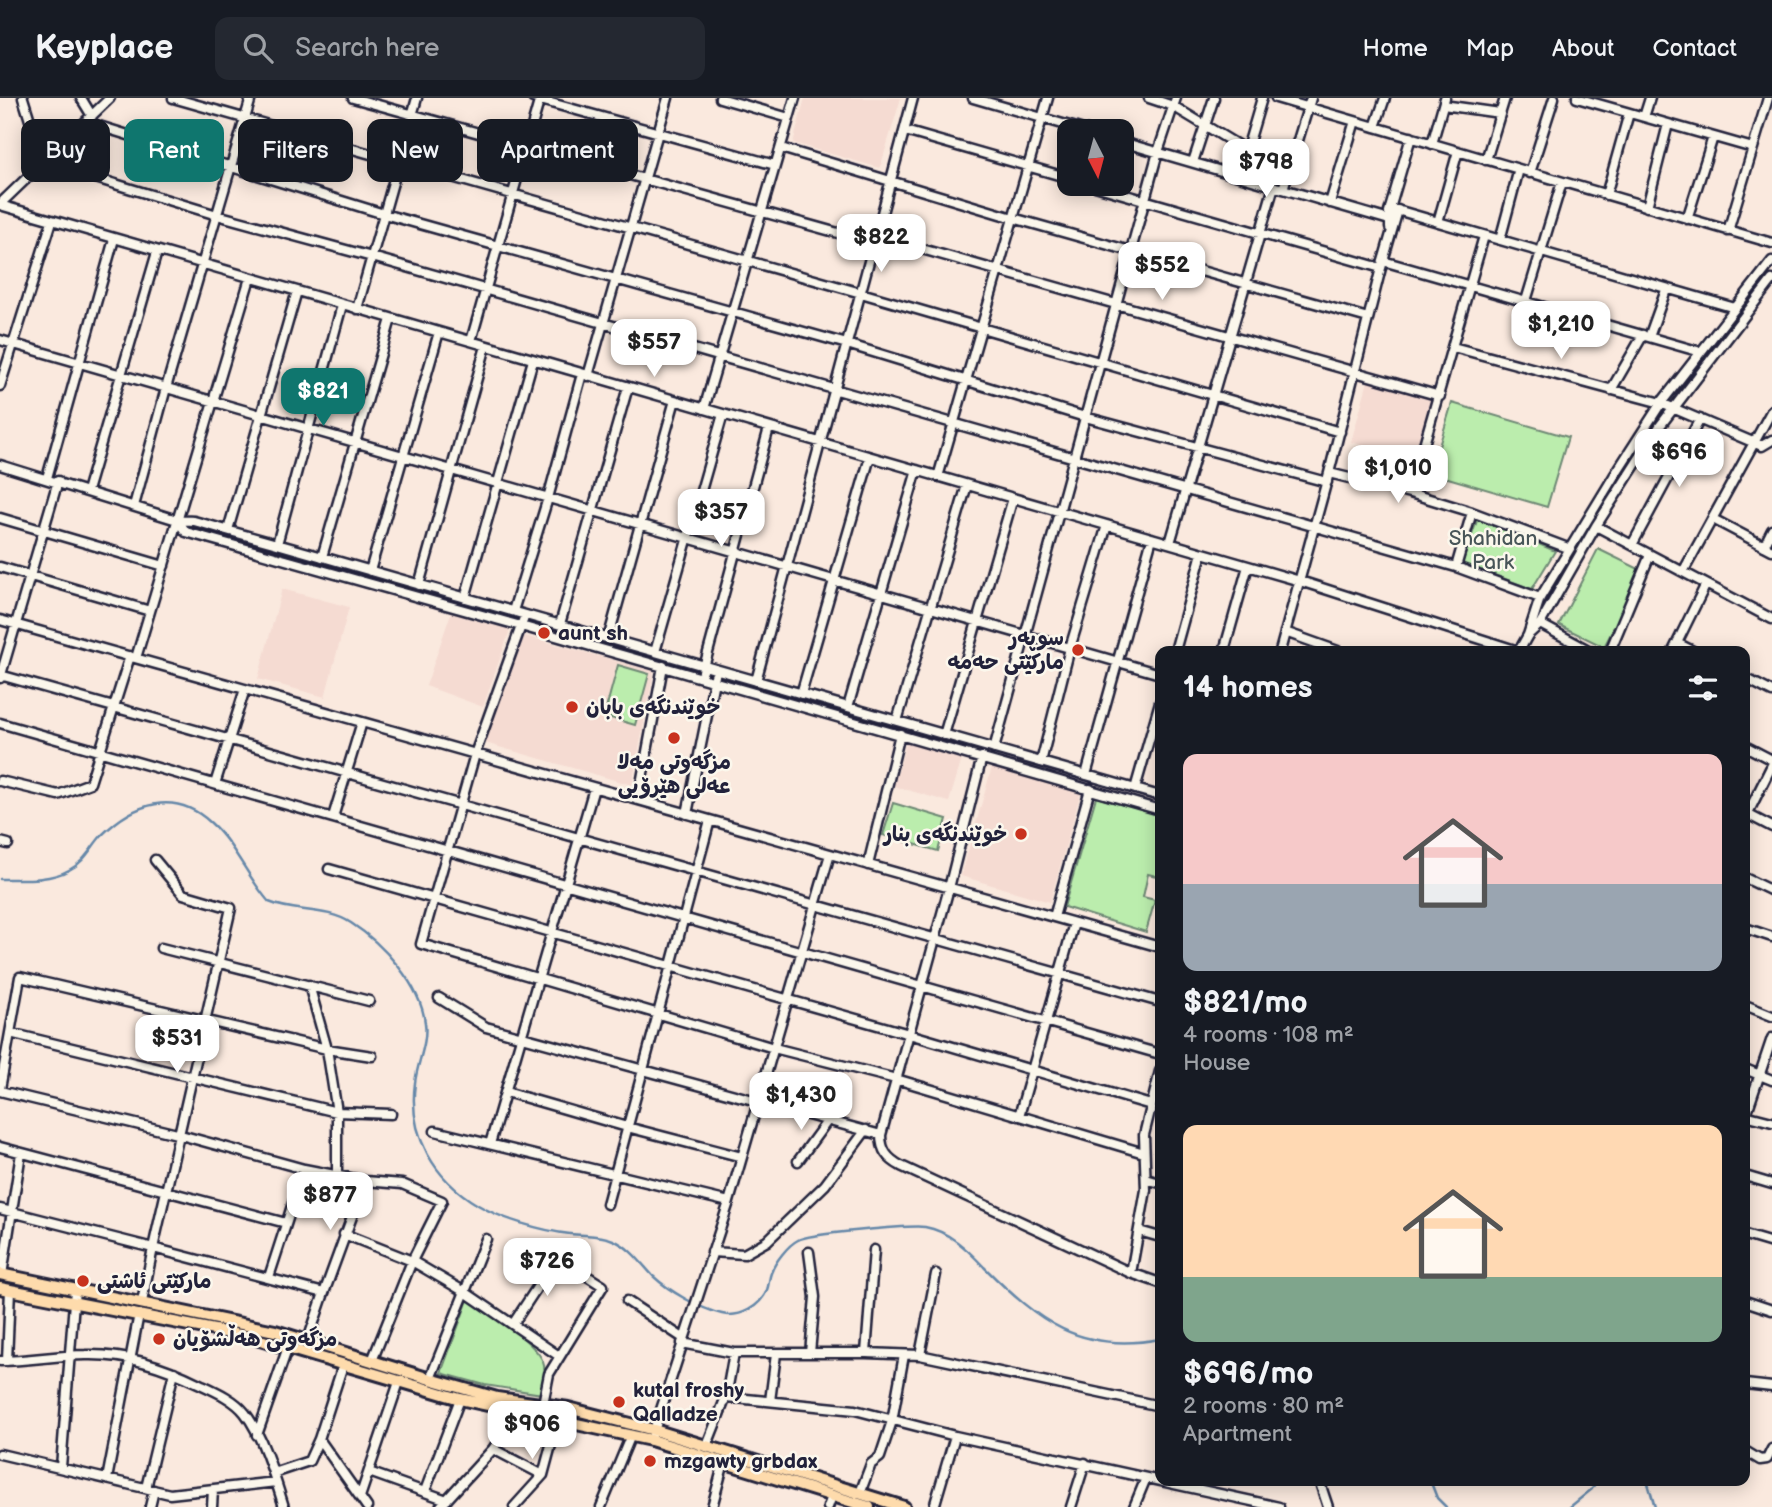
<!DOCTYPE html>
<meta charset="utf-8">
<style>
:root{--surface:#171b24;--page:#242831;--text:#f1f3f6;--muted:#9ea1a6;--line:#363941;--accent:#0f766e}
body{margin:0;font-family:"Balsamiq Sans","Playpen Sans Arabic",sans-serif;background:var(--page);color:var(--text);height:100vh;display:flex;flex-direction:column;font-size:26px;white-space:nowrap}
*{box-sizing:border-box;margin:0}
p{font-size:23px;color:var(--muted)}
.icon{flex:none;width:38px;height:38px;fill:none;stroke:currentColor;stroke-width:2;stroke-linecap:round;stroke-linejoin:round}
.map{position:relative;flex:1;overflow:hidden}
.details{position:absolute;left:1155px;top:548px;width:595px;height:840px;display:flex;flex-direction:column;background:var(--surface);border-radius:14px;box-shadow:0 4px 18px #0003}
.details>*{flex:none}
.guide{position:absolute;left:21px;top:21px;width:665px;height:63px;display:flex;gap:14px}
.needle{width:46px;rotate:174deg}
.fabs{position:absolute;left:1057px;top:21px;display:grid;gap:14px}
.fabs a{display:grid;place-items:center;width:77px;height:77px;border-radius:14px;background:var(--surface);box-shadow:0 4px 18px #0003;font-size:35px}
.price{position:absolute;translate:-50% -60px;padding:0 16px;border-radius:14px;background:#fff;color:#222;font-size:23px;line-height:46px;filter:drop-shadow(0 2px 4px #0008)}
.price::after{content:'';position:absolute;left:50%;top:42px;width:21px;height:16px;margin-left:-10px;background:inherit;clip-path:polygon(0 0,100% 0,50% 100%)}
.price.selected{background:var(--accent);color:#fff}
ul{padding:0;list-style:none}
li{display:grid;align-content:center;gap:14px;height:371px;padding:0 28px}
li span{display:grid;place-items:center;height:217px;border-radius:14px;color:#555}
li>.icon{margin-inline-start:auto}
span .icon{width:126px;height:126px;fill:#fffc;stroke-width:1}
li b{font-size:30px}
h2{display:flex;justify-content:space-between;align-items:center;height:84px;padding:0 28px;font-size:30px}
.pill{padding:0 24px;border-radius:14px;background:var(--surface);box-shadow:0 4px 18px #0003;font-size:24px;line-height:63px}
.pill.selected{background:var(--accent);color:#fff}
header{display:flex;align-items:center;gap:42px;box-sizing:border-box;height:98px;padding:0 35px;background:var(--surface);border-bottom:2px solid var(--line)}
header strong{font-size:33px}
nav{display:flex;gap:38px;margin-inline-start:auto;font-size:24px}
.search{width:490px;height:63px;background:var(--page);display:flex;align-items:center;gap:18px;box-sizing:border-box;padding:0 24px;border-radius:14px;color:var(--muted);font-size:26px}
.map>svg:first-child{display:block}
.built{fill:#f5dbd2}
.green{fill:#bbedad;stroke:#6e8874;stroke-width:2}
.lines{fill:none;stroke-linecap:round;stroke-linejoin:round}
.stream{stroke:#6688a9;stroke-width:2.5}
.minor-casing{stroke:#22223b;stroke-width:13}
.major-casing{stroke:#22223b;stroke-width:16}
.minor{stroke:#fbf7ec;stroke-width:8}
.major{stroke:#fedbac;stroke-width:10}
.poi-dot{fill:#c8321e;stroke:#fbf7ec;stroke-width:2.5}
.labels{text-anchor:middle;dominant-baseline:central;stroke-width:5;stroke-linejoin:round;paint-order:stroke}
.park-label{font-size:21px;fill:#485558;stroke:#fbf7ec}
.poi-label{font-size:21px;font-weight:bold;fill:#22223b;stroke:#fbf7ec;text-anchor:start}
</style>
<header>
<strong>Keyplace</strong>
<div class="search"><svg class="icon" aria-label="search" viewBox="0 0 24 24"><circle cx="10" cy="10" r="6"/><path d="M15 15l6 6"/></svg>Search here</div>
<nav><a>Home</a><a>Map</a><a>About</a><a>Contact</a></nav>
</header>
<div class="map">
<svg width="1772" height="1409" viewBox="0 0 1772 1409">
<rect width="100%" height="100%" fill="#fae9de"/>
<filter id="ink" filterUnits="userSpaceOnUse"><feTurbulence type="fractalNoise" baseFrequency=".0143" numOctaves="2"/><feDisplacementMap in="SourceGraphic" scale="14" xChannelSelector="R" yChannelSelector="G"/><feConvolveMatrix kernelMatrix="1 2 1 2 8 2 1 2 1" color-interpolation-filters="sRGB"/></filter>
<g filter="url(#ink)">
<path class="built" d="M 805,0 L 901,0 L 880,70 L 793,45 Z
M 1368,283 L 1432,301 L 1413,362 L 1351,344 Z
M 282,491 L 349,509 L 325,599 L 258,581 Z
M 451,515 L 510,532 L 483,609 L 426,588 Z
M 525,538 L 654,573 L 632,687 L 485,645 L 519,546 Z
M 906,645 L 962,661 L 949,704 L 894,688 Z
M 992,669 L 1081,694 L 1050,804 L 961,778 Z"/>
<path class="green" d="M 1452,305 L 1568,339 L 1547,409 L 1431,375 Z
M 1478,420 L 1555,453 L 1532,491 L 1462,465 Z
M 1598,451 L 1643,473 L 1604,549 L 1559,527 Z
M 618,567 L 649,576 L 635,627 L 604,618 Z
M 1096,699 L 1160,717 L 1160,779 L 1148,776 L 1143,799 L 1155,802 L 1146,834 L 1064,809 Z
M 893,705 L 947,721 L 938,753 L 883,737 Z
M 468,1202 C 486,1213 537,1245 543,1264 C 547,1273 543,1287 542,1296 L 485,1287 L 441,1275 Z"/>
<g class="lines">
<path class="stream" d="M 0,781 C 22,781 50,783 69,772 C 85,764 91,749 102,737 C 134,705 175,691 211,725 C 235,747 248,780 269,804 C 294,815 327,809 351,825 C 382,845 421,887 425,925 C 428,945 417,965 415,985 C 408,1037 434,1081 478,1107 C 501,1121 543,1133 570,1136 C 585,1138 599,1136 613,1142 C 630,1149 641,1165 653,1178 C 669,1193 700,1211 722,1216 C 740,1220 760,1209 767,1192 C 769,1187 769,1180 771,1175 C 775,1164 788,1147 798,1142 C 806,1136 912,1127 925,1129 C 949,1133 968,1152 984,1169 C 1038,1223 1080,1256 1160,1241
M 1430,1382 L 1437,1400 L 1446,1409
M 1647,1382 L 1655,1409
M 1570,1409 L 1592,1391 L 1597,1382"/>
<g class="minor-casing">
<path id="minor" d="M 23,0 L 43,64 L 217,117 L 372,159 L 1456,469 L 1540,500
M 81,0 L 92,18
M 173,0 L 861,195 L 1340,334
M 353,0 L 874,145
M 533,0 L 775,67
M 720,0 L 789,20
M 973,0 L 1087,33
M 1149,0 L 1173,8 L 1287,77
M 1276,0 L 1772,145
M 1577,0 L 1753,50
M 1443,7 L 1500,15
M 1644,19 L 1650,0
M 86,24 L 384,116 L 847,246 L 1085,319 L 1327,384
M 1375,29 L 1385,0
M 905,33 L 1069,80
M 1122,44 L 1386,121 L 1390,122 L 1393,119
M 1432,46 L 1445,0
M 781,50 L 1013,120 L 1368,220
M 1486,62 L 1505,0
M 1193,64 L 1214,0
M 1530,75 L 1554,0
M 1239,78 L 1262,0
M 1088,86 L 1381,170
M 1283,91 L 1311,0
M 1606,97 L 1629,15
M 1330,105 L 1355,23
M 0,106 L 110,0
M 0,107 L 1300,483 L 1518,553
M 1647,109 L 1668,26
M 1389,114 L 1411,39
M 1687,121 L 1713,39
M 1438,124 L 1458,53
M 1390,130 L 1390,110 L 1735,210
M 1728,133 L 1768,0
M 876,138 L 1440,298
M 1500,142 L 1519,71
M 1383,163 L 1701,254
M 1526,203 L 1562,84
M 357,211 L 417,0
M 1649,239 L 1666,192
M 0,242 L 1160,576
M 471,243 L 540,0
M 1453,249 L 1661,305 L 1762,348 L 1772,342
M 588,278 L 668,0
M 0,288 L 52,123
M 1611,292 L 1643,237
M 704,311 L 795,0
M 0,367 L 177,422 L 194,423 L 277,446 L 1160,698
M 1329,375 L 1410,395 L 1472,414 L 1568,450
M 938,379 L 1048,0
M 47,380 L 114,141
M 87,393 L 157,154
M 1410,395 L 1484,138
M 134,408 L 166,290 L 251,0
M 0,420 L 164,468
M 1713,421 L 1772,452
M 177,422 L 186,434 L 521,528 L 1160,712
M 1596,428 L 1772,521
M 228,432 L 297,193
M 1170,445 L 1274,88
M 277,446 L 342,207
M 1632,447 L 1700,321
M 1764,448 L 1772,432
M 322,459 L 391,221
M 0,469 L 150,513
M 1456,469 L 1472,414
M 370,473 L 439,234
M 1683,474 L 1772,312
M 419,487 L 486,248
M 465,500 L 533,262
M 513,513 L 548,400 L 582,276
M 525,517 L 475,656 L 421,846 L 774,950 L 896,981 L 1144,1055
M 0,522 L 1160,849
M 560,526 L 628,289
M 1540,526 L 1590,553
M 1285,534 L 1338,553
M 1528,537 L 1540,526 L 1596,428 L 1660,328 L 1772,182
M 608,541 L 675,302
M 1677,545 L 1693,553
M 1175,553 L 1202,455
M 1224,553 L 1248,468
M 1280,553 L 1329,375 L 1381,170 L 1398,112
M 1519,553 L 1528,537 L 1540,500 L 1614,378 L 1661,305 L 1772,163
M 1610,553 L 1650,457
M 1673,553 L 1706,486
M 655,554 L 723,316
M 136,560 L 250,180
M 703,573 L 769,330
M 0,577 L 1160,904
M 0,580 L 58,383
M 1745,580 L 1772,594
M 756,583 L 913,0
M 801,596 L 870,359
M 848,609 L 917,372
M 897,623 L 967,387
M 0,625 L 1160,956
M 944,637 L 1013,400
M 1745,648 L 1772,662
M 994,651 L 1158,54 L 1176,0
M 982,659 L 949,790 L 881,1037 C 881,1053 888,1061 901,1068 L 1131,1175 L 1160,1185
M 1041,664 L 1070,550 L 1107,427
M 1086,677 L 1152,440
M 0,683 L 58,697 L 90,685 L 130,558
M 215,686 L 245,591
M 1135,691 L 1160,604
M 638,702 L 663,568
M 1745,715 L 1772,729
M 687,716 L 715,578
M 333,719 L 362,624
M 1745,721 L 1772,667
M 0,744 L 8,746
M 868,767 L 900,636
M 329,771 L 909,936 L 1151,1007
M 1745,780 L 1772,793
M 1054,819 L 1090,691
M 1745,830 L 1772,839
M 161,850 L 369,903
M 309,887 L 327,951 L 337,1014 L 337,1076
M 439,900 L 486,929 L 881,1037
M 1745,907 L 1772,918
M 10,935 L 337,1014 L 391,1016
M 1745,971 L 1772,982
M 0,991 L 20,879 L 327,951 L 372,958
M 0,993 L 177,1036 L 304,1071 L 365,1083 L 402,1086 L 442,1103 L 412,1163 L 372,1263
M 506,994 L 627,1029 L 742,1059
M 1745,1017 L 1772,1024
M 1019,1018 L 1074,825
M 1745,1020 L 1772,940
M 435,1033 L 729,1104
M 490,1046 L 594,690
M 0,1049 L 286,1125
M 798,1063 L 828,1022
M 1745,1078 L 1772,1086
M 1146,1081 L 1160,1085
M 607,1106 L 710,722
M 0,1111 L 153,1150 L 231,810 L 183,796 L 155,762
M 1139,1133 L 1160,1139
M 344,1136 L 412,1163 L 465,1194 L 559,1258
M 1745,1137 L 1772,1145
M 712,1154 L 744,1156 L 767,1143 L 825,1087 L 866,1032
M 809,1154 L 815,1199 L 810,1255
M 1131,1175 L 1146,1092 L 1144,1037 L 1160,973
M 2,1177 L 21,1055
M 269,1179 L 304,1071
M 324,1195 L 365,1083
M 627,1203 L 683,1240
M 1745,1203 L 1772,1212
M 142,1204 L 153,1150 L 324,1195 L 308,1242
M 513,1226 L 557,1159 L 603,1188 L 549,1276 L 543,1306
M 682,1245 L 734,1255 L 866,1255 L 920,1257 L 1160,1308
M 866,1255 L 874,1152
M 920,1257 L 936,1176
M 0,1263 C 29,1263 57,1257 86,1257 C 127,1256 163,1268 200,1286 C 215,1293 234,1301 245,1315 C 263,1338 275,1380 284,1409
M 7,1263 L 10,1192
M 430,1281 L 486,1141
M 1745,1286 L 1772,1289
M 726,1299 L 855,1312 L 955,1338 L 1279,1409
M 770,1303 L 776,1256
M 653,1336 L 729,1104 L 830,756
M 257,1337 L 288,1249
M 319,1341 L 367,1409
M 707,1347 L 726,1299 L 734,1255
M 493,1351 L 543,1377
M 1745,1353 L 1760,1362 L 1767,1361 L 1772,1351
M 0,1356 L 170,1396 L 276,1384
M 61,1369 L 75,1191
M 369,1374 L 447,1402
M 273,1375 L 309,1363 L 319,1341 L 343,1267
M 107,1381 L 139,1216
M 1319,1382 L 1328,1409
M 146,1390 L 174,1274
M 425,1393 L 460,1301
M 860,1395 L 871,1366 L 880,1359 L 892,1323 L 904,1257
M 360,1399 L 399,1284
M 150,1409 L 154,1392
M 212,1409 L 213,1392
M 440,1409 L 493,1351 L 518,1314
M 514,1409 L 543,1377 L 558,1321
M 601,1409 L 631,1337
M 712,1409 L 724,1364
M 828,1409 L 832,1398
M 934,1409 L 955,1338
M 1071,1409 L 1085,1365
M 1134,1409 L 1146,1380"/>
</g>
<g class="major-casing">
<path id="major" d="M 0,1176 L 275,1233 L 430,1281 L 497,1300 L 568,1310 L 654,1332 L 904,1409
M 0,1190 L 250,1239 L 460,1301 L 651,1342 L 869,1409"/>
</g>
<use href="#minor" class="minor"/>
<use href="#major" class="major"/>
</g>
</g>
<g class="poi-dot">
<circle cx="544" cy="535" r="7"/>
<circle cx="1078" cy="552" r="7"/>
<circle cx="572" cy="609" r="7"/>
<circle cx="674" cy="640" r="7"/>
<circle cx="1021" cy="736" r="7"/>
<circle cx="83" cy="1183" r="7"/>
<circle cx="159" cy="1241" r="7"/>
<circle cx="619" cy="1304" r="7"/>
<circle cx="650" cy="1363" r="7"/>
</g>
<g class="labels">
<g class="park-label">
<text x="1493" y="440">Shahidan<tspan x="1493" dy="24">Park</tspan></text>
</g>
<g class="poi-label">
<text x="558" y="535">aunt sh</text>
<text x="1064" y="540" text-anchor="end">سوپەر<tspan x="1064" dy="24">مارکێتی حەمە</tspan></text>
<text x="586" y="609">خوێندنگەی بابان</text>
<text x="674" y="664" text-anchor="middle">مزگەوتی مەلا<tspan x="674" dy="24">عەلی هێرۆیی</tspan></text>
<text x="1007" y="736" text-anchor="end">خوێندنگەی بنار</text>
<text x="97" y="1183">مارکێتی ئاشتی</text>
<text x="173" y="1241">مزگەوتی ھەڵشۆیان</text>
<text x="633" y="1292">kutal froshy<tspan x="633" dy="24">Qalladze</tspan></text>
<text x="664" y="1363">mzgawty grbdax</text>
</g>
</g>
</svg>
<div class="fabs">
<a><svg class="needle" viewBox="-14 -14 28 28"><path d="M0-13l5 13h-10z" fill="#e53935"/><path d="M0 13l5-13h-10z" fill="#9ea1a6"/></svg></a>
</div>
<b class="price" style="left:1266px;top:101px">$798</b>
<b class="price" style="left:881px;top:176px">$822</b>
<b class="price" style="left:1162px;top:204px">$552</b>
<b class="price" style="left:1561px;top:263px">$1,210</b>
<b class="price" style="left:654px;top:281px">$557</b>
<b class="price selected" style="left:323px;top:330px">$821</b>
<b class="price" style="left:1679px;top:391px">$696</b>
<b class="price" style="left:1398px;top:407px">$1,010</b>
<b class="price" style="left:721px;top:451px">$357</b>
<b class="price" style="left:177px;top:977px">$531</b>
<b class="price" style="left:801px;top:1034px">$1,430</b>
<b class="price" style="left:330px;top:1134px">$877</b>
<b class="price" style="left:547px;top:1200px">$726</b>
<b class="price" style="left:532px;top:1363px">$906</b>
<div class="guide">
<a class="pill">Buy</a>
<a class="pill selected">Rent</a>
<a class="pill">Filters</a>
<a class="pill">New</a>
<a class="pill">Apartment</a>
</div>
<section class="details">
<h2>14 homes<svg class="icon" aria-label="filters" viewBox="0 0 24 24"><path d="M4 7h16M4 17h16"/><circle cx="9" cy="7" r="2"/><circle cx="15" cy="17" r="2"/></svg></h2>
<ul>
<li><span style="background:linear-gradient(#f6c9c9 60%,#9aa5b1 0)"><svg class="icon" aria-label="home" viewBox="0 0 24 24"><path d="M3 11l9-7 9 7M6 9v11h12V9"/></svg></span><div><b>$821/mo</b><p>4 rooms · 108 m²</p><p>House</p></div></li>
<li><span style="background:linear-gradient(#ffd9b3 70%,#7fa58c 0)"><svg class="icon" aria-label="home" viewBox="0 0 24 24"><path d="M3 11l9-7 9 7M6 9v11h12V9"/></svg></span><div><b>$696/mo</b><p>2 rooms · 80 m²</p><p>Apartment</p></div></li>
</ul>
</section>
</div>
